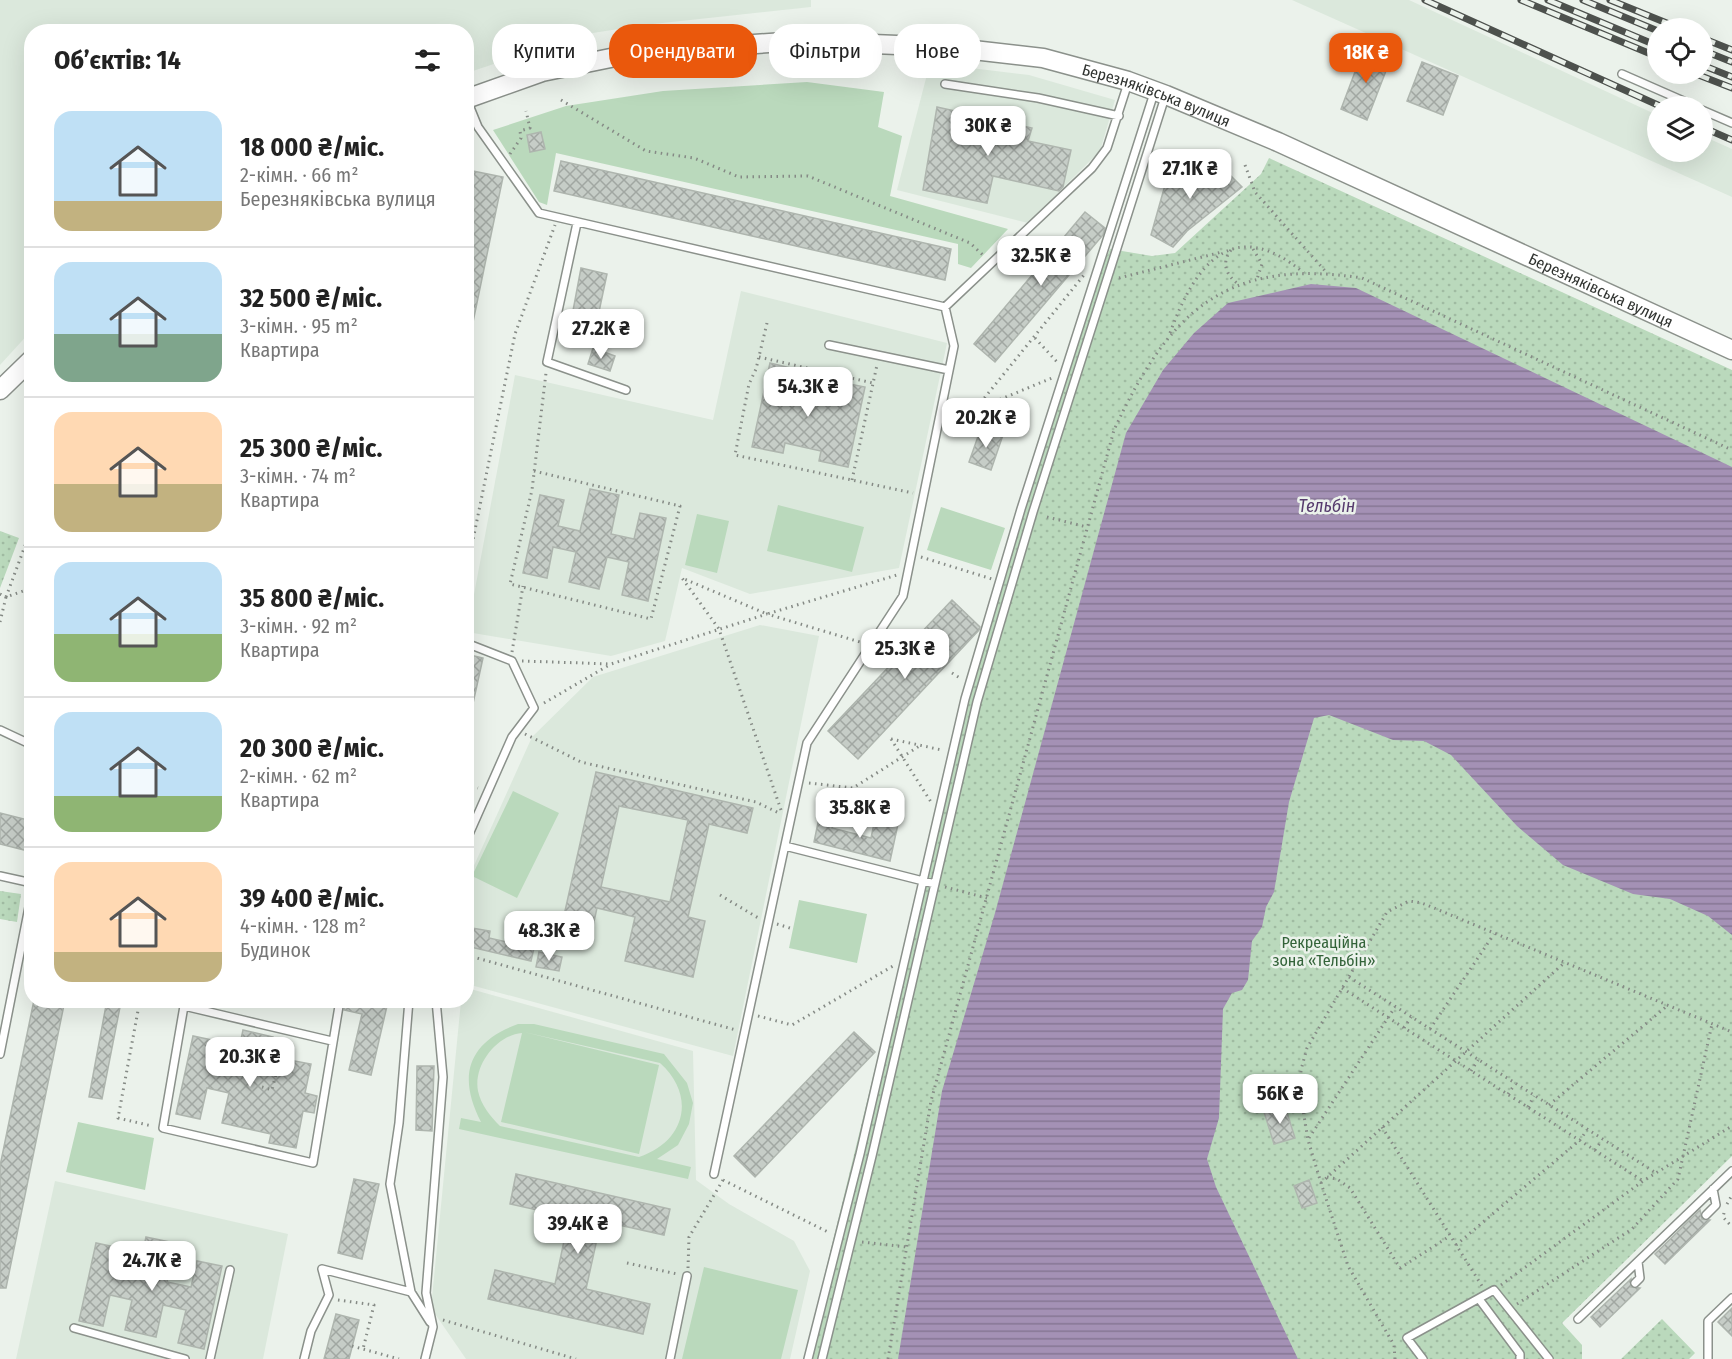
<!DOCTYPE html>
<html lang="uk">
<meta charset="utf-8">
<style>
:root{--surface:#fff;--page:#f2f2f2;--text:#222;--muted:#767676;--line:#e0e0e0;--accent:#ea580c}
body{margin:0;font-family:"Fira Sans Condensed",sans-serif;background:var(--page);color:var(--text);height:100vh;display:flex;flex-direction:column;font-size:22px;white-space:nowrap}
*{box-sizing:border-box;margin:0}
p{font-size:20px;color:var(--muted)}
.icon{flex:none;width:33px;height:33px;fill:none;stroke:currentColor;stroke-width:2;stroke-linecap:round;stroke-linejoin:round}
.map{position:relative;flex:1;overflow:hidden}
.side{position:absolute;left:24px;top:24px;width:450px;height:984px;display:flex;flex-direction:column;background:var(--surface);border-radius:24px;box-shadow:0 6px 24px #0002}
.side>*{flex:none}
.guide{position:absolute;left:492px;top:24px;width:570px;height:54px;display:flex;gap:12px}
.tools{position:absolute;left:1647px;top:18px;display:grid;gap:12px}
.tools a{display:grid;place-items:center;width:66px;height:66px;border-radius:50%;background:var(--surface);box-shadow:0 6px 24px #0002;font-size:30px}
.price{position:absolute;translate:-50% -51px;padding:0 14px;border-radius:12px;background:#fff;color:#222;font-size:20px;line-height:39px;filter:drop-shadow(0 2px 3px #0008)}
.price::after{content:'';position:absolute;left:50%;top:36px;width:18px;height:14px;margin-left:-9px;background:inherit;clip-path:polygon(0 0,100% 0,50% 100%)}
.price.current{background:var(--accent);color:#fff}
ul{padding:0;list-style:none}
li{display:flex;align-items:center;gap:18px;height:150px;padding:0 30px}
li+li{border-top:2px solid var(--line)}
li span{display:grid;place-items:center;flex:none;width:168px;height:120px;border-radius:18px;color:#555}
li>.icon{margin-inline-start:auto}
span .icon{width:72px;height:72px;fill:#fffc;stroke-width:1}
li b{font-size:26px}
h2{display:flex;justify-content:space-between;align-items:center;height:72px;padding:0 30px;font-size:26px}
.tag{padding:0 21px;border-radius:24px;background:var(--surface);box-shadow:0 6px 24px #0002;font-size:21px;line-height:54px}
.tag.current{background:var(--accent);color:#fff}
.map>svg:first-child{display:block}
.built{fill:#dbe8dc}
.green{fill:#bad9bc;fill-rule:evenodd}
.park{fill:url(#park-dots)}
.water{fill:url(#water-rules)}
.building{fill:url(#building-cross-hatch);stroke:#aeb5ae;stroke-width:1.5;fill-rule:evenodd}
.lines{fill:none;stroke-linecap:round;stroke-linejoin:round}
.service-casing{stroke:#8b918b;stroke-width:10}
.tertiary-casing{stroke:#8b918b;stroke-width:21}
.path{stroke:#858a85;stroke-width:3;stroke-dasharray:1.5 4.5;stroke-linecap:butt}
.service{stroke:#fff;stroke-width:7}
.tertiary{stroke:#fff;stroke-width:18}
.rail-casing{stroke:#4d514d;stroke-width:7}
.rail{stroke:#ebf2eb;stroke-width:4.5;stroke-dasharray:14;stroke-linecap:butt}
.labels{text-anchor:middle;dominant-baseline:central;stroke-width:5;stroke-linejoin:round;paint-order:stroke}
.street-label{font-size:16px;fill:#313431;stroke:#ebf2eb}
.park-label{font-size:16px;fill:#336339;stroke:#ebf2eb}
.water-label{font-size:18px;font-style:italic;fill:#573c6e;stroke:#ebf2eb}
</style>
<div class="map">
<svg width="1732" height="1359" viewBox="0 0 1732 1359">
<defs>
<pattern id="park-dots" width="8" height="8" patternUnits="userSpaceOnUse" patternTransform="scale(1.5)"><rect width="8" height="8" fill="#bad9bc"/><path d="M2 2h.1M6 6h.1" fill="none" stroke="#a0bba2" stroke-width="1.8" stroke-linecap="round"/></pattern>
<pattern id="water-rules" width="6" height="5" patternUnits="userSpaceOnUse" patternTransform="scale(1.5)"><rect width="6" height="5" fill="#a491b5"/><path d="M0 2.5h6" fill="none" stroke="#867794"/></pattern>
<pattern id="building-cross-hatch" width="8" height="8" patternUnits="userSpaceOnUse" patternTransform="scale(1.5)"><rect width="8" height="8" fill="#c6cdc7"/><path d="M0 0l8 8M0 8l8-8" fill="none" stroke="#a1a7a2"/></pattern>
</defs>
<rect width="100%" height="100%" fill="#ebf2eb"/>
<path class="built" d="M 0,0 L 811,0 L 811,7 L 644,25 L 580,35 L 467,73 L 466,32 L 32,32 L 31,331 L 0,365 Z
M 1292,0 L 1409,0 L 1657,115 L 1658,152 L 1702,152 L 1703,136 L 1732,149 L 1732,197 Z
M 930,63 L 1029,75 L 1115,100 L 1100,151 L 1028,223 L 897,190 Z
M 741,291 L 947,343 L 899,568 L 750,594 L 682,568 L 665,641 L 611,656 L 467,632 L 515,375 L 713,420 Z
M 760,625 L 819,636 L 733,1056 L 467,984 L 467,881 L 532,737 L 593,677 Z
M 467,988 L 693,1051 L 696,1180 L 729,1204 L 794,1241 L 810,1271 L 790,1359 L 466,1359 L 431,1308 L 461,1001 L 466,1000 Z
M 55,1181 L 288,1234 L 263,1359 L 16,1359 Z"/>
<path class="green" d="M 807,82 L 884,92 L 878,127 L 902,136 L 890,196 L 1008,229 L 971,268 L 958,264 L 958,244 L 556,153 L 547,205 L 539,202 L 493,130 L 566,106 L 663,91 Z
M 778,505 L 864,527 L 852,572 L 767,551 Z
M 941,507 L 1005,528 L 991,570 L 927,550 Z
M 697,514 L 729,521 L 717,573 L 685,565 Z
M 513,791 L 559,813 L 517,898 L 472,876 Z
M 799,900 L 867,914 L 857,963 L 789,948 Z
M 518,1024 L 534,1024 L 664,1054 L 687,1083 L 693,1103 L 689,1124 L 678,1145 L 657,1159 L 691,1167 L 688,1179 L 459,1129 L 461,1118 L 481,1122 C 457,1076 468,1042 518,1024 ZM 522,1033 L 501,1122 L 639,1154 L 659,1065 L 524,1032 L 660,1063 C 697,1096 685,1142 639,1157 L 500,1126 C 490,1116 481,1105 478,1091 C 473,1065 497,1035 522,1033 Z
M 78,1122 L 154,1138 L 145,1190 L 66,1172 Z
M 704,1267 L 798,1290 L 781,1359 L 682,1359 Z"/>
<path class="park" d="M 1269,158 L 1732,370 L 1732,1156 L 1562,1323 L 1582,1345 L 1582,1359 L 804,1359 L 968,689 L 1092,291 L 1110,249 L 1152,256 L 1175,253 L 1261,174 Z
M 0,531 L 19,538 L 0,588 Z
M 0,891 L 21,894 L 17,922 L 0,919 Z
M 1662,1319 L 1695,1353 L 1689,1359 L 1621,1359 Z"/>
<path class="water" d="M 1311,284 L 1356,288 L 1732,467 L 1732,935 L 1708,916 L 1670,899 L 1633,894 L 1563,865 L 1517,826 L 1451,755 L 1424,741 L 1393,740 L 1329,715 L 1314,718 L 1289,802 L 1274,892 L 1266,907 L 1262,927 L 1252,941 L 1248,980 L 1242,990 L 1232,993 L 1223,1009 L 1219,1118 L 1207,1159 L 1216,1187 L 1298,1359 L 898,1359 L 942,1091 L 995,913 L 1126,433 L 1163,370 L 1194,333 L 1228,303 Z"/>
<path class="building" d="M 1364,48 L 1391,58 L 1367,120 L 1341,109 Z
M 1422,62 L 1458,76 L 1443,115 L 1407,101 Z
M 937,107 L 1032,128 L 1028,141 L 1071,150 L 1063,187 L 1059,191 L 993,176 L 987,203 L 923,190 Z
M 541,132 L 545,149 L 530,152 L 527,135 Z
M 1190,159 L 1219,174 L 1224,169 L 1242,187 L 1187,231 L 1173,247 L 1151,235 L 1167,178 Z
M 561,161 L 951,249 L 945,280 L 554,191 Z
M 473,171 L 503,177 L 472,327 L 466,326 L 466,205 Z
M 1085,212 L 1105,228 L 1103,235 L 995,362 L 974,344 Z
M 581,268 L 607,274 L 597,321 L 572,316 Z
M 593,348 L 615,356 L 610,371 L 588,364 Z
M 770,363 L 799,370 L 793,399 L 829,406 L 834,381 L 865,387 L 848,467 L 819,461 L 821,451 L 785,443 L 783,453 L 752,447 Z
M 981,428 L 1003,435 L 991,470 L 969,462 Z
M 590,489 L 619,495 L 611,534 L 634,539 L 640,513 L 666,518 L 648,601 L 622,595 L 629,562 L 607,557 L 599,589 L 569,582 L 576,552 L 553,547 L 547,578 L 523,573 L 540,495 L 564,500 L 558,526 L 580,531 Z
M 952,600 L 980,627 L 979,630 L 858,759 L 828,731 Z
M 466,654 L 483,658 L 472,708 L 466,707 Z
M 596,772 L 753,808 L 747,833 L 709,824 L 688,917 L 705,921 L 693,977 L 625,961 L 635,917 L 597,908 L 593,926 L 563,920 ZM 619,806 L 688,820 L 670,902 L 601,887 Z
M 0,813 L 32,821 L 32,852 L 0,844 Z
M 819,818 L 834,821 L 832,828 L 871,838 L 875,819 L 898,824 L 890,861 L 814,842 Z
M 466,927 L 490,931 L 489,938 L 534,948 L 531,961 L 466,946 Z
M 539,952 L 562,957 L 559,971 L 536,967 Z
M 34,1000 L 65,1000 L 6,1288 L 0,1288 L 0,1166 Z
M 107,1000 L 121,1002 L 102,1099 L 89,1097 Z
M 346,1000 L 362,1000 L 387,1006 L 371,1075 L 349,1070 L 362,1014 L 344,1010 Z
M 243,1030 L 273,1037 L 268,1056 L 311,1064 L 305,1093 L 317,1096 L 314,1113 L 303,1111 L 296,1148 L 269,1143 L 271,1134 L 222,1123 L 229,1093 L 207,1088 L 200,1119 L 176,1114 L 193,1036 L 217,1041 L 211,1067 L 234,1072 Z
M 854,1032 L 875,1052 L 755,1177 L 734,1156 Z
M 417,1066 L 434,1066 L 432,1131 L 416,1130 Z
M 1285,1106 L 1295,1138 L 1274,1144 L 1264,1112 Z
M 516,1174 L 670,1209 L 664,1235 L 601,1221 L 586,1289 L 650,1304 L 643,1334 L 488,1299 L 495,1270 L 555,1284 L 569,1217 L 510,1204 Z
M 354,1179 L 379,1184 L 362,1259 L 338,1253 Z
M 1309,1180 L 1317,1203 L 1302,1208 L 1294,1186 Z
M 1700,1210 L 1702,1219 L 1710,1220 L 1665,1264 L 1655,1254 Z
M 146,1237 L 175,1243 L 167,1282 L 191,1287 L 197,1261 L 222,1266 L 204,1349 L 178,1343 L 186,1310 L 163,1305 L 156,1337 L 125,1330 L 132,1300 L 110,1295 L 103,1326 L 79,1321 L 96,1243 L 120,1248 L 114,1274 L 137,1279 Z
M 1631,1279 L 1631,1287 L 1640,1288 L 1600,1327 L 1591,1317 Z
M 1732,1308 L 1732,1336 L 1718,1322 Z
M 336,1314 L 359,1320 L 349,1359 L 324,1359 Z"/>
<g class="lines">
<g class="service-casing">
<path id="service" d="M 1622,74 L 1695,106
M 945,84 L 1038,98 L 1119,116
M 467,100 L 478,127 L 539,213 L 945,307 L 1092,168 L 1107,148 L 1128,83
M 1702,110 L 1732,123
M 577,223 L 547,362 L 626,390
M 829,345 L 949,370
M 466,643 L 512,661 L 534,708 L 512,737 L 466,841
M 0,730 L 32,745
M 785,846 L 935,884
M 0,876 L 32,883
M 409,1000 L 399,1123 L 390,1184 L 411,1292
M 332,1041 L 184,1006 L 163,1128 L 313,1163 L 340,1000
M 0,1054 L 32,892
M 714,1174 L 807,743 L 903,596 L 954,346 L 945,307
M 1706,1215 L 1716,1205 L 1713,1189
M 1635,1283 L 1640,1278 L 1638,1262
M 1479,1299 L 1520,1354 L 1520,1359
M 1578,1319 L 1732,1171
M 74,1328 L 185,1359
M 210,1359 L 230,1270
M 304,1359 L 311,1331 L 329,1295 L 322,1269 L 411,1292 L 430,1322
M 425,1359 L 433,1327 L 426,1293 L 443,1077 L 436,1000
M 670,1359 L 687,1276
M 808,1359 L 860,1154 L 965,699 L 1021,509 L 1154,93
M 822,1359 L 872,1156 L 977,702 L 1033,512 L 1165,97
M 1423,1359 L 1407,1338 L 1494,1290 L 1549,1359
M 1708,1359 L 1708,1321 L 1732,1298"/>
</g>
<g class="tertiary-casing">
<g id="tertiary">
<path id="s1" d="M 466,99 L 542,72 L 640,52 L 798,41 L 947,47 L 1043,58 L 1128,81 L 1166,95 L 1278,142 L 1732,350"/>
<path d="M 0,390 L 32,359"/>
</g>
</g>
<path class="path" d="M 561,100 L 646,151 L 694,158 L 739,177 L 808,176 L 970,243 L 984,256
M 510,154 L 521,138 L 520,131 L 530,128 L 526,111
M 1245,165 L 1255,192 L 1327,273
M 1253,249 L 1262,264 L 1257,279
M 1231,250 C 1221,263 1226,275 1238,284
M 1119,278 L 1222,252
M 767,323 L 756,369 L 749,384 L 735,455 L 913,493
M 1170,333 C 1195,264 1233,214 1304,273
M 1035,338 L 1058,363
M 759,357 L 873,383
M 813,396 L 819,371
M 973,412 L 1084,275
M 950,420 L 1052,378
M 534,471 L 680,506 L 651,619 L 510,584 L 532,490 L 546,373
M 852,480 L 877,365
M 1047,517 L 1087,527
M 921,557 L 992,579
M 466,574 L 515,334 L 555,225
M 0,594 L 6,597
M 6,597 L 32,527
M 0,622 L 6,597 L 32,588
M 512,652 L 523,586
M 522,661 L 611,664 L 767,614 L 860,642
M 952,673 L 960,678
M 544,703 L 611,664
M 525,734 L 581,762 L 756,802 L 781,814
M 891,739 L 931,802
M 891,739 L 942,750
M 809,783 L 853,788 L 921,745
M 466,785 L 478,788
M 781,810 L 719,629 L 682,578 L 767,614 L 897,575
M 945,887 L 987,898
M 720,895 L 760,919
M 777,924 L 793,929
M 466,955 L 736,1030
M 1349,977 L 1656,1173
M 1342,988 L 1643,1181
M 140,1000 L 118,1118 L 152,1126
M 758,1016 L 792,1025 L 893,966
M 1404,1028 L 1411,1017
M 1430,1029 L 1494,934
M 1471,1071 L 1478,1060
M 262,1087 L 272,1090 L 284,1041
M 1508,1094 L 1515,1084
M 1549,1105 L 1667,1006
M 1528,1107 L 1534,1096
M 1382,1127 L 1482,1286
M 1309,1138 L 1395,1007
M 1595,1150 L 1602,1140
M 1327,1177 L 1337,1179 L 1350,1188 L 1400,1268 L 1450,1236
M 723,1180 L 830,1233
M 1321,1183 L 1564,963
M 1727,1204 L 1732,1195
M 1724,1213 L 1723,1217 L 1732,1227
M 862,1242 L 907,1247
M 1456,1245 L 1580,1140 L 1587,1130
M 627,1263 L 677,1274
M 688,1268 L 689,1237 L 723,1180
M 1501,1285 L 1643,1181 L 1732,1126
M 338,1300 L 374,1305 L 363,1349
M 1517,1304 L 1632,1229 L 1678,1179 L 1712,1024
M 443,1320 L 576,1359
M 352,1346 L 399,1359
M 888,1359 L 931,1101 L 1114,430 C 1169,312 1225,257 1362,278 L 1732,450
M 1395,1359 L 1394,1345 L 1348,1266 L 1321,1183 L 1308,1140 L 1300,1091 L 1301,1070 L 1307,1048 L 1387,912 L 1409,901 L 1422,903 L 1732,1032"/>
<use href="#service" class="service"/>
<use href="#tertiary" class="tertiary"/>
<g class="rail-casing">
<path id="rail" d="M 1425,0 L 1660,106
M 1521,0 L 1658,57
M 1548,0 L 1658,46
M 1583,0 L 1658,31
M 1610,0 L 1679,28
M 1702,38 L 1732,50
M 1702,50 L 1732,62
M 1702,65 L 1732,77
M 1696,74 L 1732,88
M 1702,127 L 1732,140"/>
</g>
<use href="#rail" class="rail"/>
</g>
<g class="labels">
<g class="street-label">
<text stroke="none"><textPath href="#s1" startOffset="704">Березняківська вулиця</textPath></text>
<text stroke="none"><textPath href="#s1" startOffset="1190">Березняківська вулиця</textPath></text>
</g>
<g class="park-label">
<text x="1324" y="942">Рекреаційна<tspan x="1324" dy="18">зона «Тельбін»</tspan></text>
</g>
<g class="water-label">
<text x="1327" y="506">Тельбін</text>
</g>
</g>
</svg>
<div class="tools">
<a><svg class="icon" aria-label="locate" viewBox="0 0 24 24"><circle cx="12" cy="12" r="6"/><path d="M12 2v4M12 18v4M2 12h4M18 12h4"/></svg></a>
<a><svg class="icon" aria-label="layers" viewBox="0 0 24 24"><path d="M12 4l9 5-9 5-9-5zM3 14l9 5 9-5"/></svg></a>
</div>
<b class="price current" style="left:1366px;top:84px">18K ₴</b>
<b class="price" style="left:988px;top:157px">30K ₴</b>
<b class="price" style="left:1190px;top:200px">27.1K ₴</b>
<b class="price" style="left:1041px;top:287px">32.5K ₴</b>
<b class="price" style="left:601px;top:360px">27.2K ₴</b>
<b class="price" style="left:808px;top:418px">54.3K ₴</b>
<b class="price" style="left:986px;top:449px">20.2K ₴</b>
<b class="price" style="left:905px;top:680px">25.3K ₴</b>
<b class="price" style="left:860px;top:839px">35.8K ₴</b>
<b class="price" style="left:549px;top:962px">48.3K ₴</b>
<b class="price" style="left:250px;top:1088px">20.3K ₴</b>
<b class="price" style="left:1280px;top:1125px">56K ₴</b>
<b class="price" style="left:578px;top:1255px">39.4K ₴</b>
<b class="price" style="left:152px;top:1292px">24.7K ₴</b>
<div class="guide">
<a class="tag">Купити</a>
<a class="tag current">Орендувати</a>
<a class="tag">Фільтри</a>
<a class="tag">Нове</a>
</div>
<section class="side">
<h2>Об’єктів: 14<svg class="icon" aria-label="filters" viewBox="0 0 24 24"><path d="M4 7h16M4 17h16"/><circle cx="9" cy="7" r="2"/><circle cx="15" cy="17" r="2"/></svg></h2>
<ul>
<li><span style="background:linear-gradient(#bfe0f5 75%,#c2b280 0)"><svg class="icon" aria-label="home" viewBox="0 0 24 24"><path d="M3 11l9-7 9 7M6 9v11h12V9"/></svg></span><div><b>18 000 ₴/міс.</b><p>2-кімн. · 66 m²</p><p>Березняківська вулиця</p></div></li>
<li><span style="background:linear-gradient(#bfe0f5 60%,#7fa58c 0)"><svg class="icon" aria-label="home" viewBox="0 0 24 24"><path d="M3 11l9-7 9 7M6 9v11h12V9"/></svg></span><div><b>32 500 ₴/міс.</b><p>3-кімн. · 95 m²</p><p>Квартира</p></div></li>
<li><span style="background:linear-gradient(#ffd9b3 60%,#c2b280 0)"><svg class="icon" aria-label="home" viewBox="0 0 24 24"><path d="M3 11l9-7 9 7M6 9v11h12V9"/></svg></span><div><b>25 300 ₴/міс.</b><p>3-кімн. · 74 m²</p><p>Квартира</p></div></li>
<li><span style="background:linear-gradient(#bfe0f5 60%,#8fb573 0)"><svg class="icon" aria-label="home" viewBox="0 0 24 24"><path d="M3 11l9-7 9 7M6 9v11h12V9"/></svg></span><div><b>35 800 ₴/міс.</b><p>3-кімн. · 92 m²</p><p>Квартира</p></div></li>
<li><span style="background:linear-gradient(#bfe0f5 70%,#8fb573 0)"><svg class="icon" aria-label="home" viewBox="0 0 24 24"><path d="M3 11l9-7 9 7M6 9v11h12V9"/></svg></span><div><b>20 300 ₴/міс.</b><p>2-кімн. · 62 m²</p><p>Квартира</p></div></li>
<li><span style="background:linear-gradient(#ffd9b3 75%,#c2b280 0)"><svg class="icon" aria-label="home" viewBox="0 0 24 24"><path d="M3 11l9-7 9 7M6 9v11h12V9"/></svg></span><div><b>39 400 ₴/міс.</b><p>4-кімн. · 128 m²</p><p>Будинок</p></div></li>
</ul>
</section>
</div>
